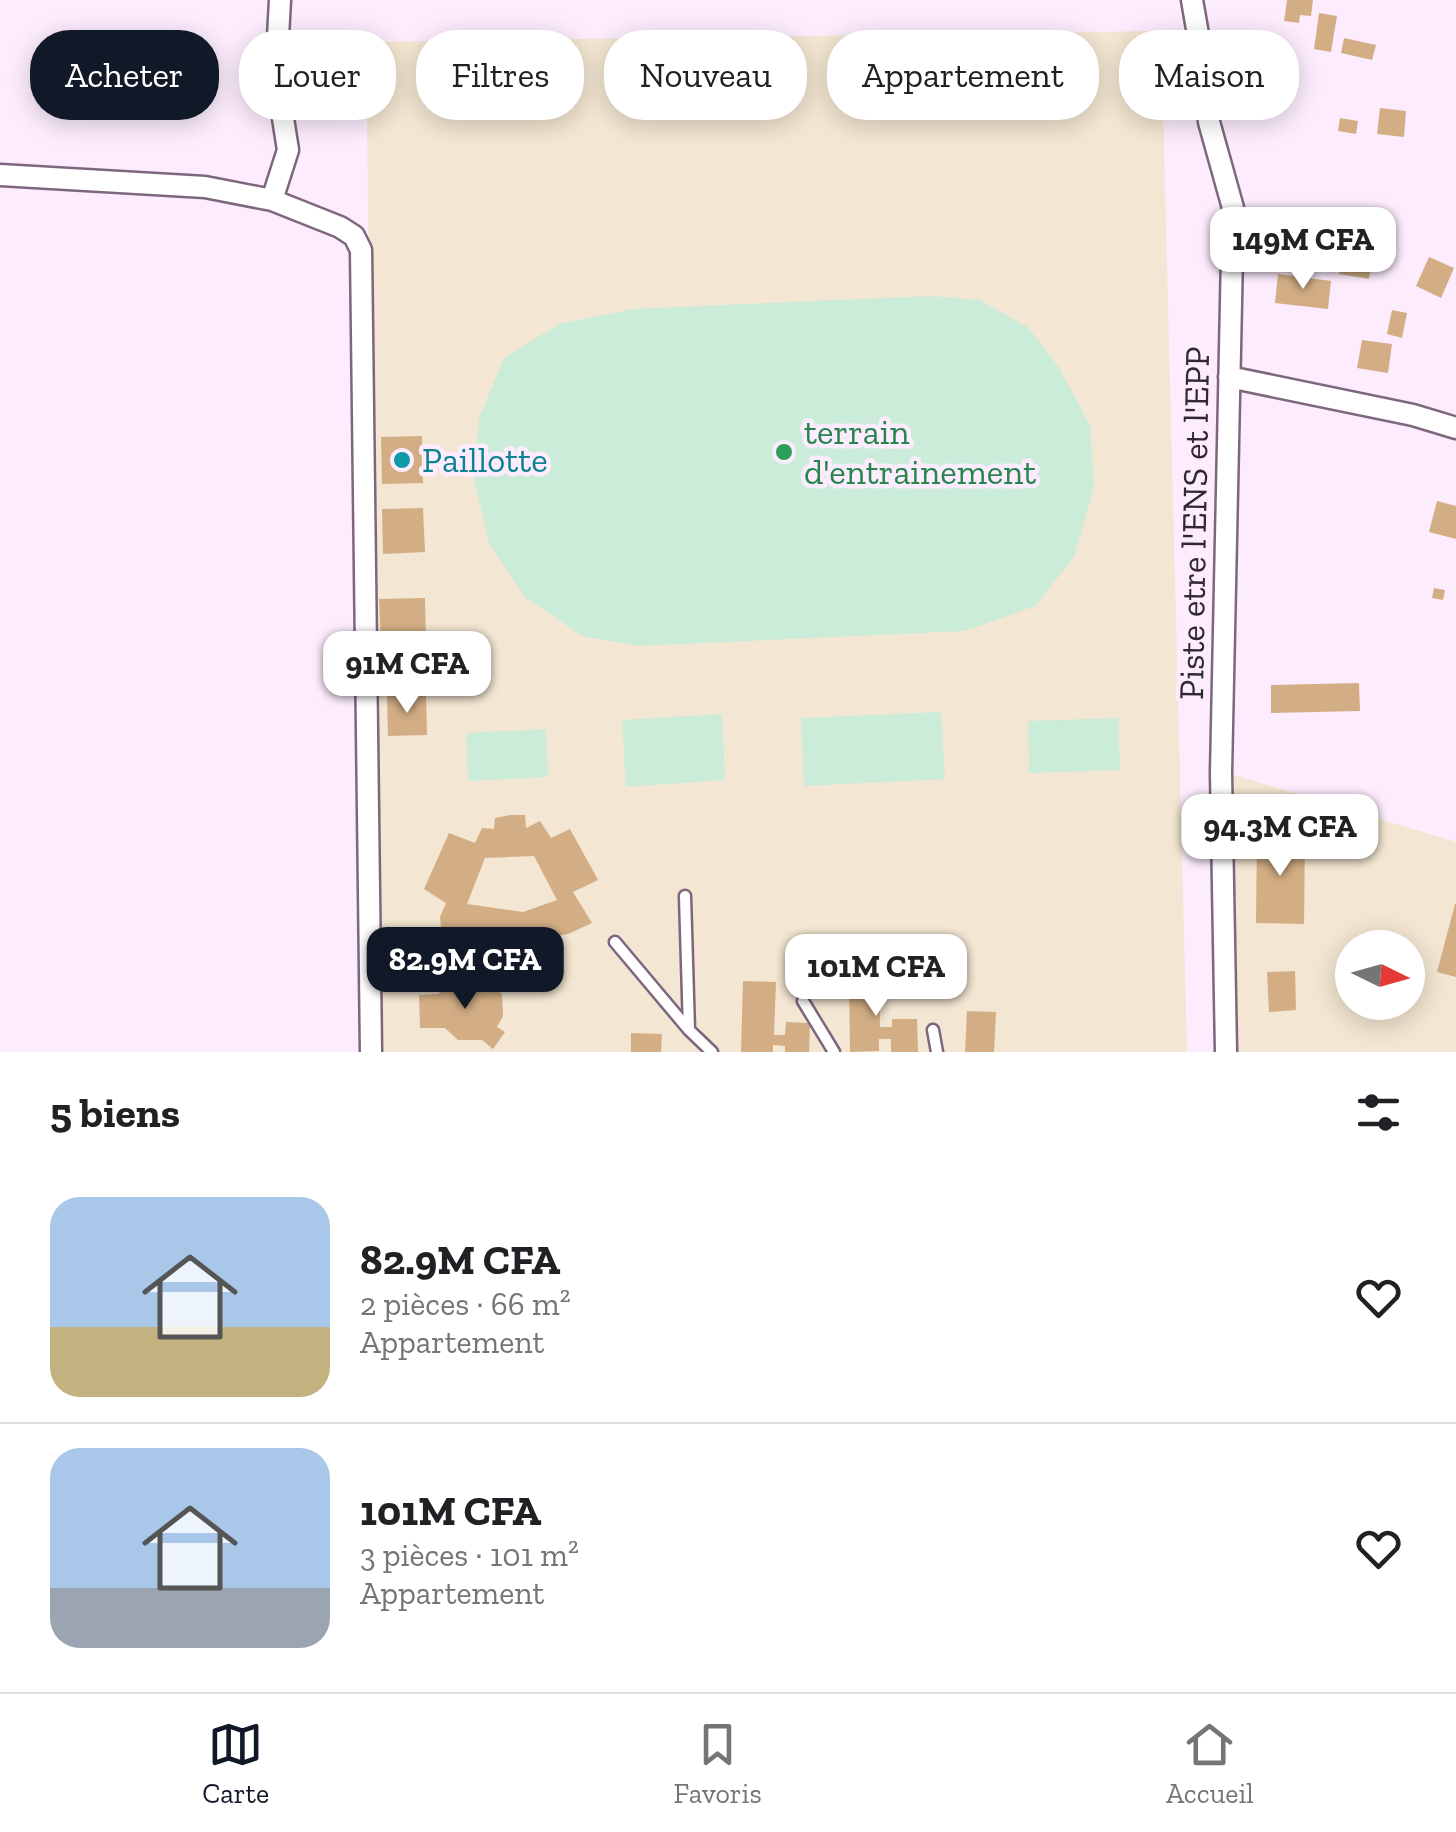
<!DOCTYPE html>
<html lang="fr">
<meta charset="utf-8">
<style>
:root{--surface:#fff;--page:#f2f2f2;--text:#202124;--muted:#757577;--line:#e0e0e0;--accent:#111827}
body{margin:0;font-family:"Zilla Slab",serif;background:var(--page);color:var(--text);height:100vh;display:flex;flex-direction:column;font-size:38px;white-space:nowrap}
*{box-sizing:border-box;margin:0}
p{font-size:32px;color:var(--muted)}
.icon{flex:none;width:55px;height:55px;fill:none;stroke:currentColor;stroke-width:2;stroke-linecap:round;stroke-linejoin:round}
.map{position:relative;height:1052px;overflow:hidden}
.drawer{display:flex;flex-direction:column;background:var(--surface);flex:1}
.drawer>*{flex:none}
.banner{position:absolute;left:30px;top:30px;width:1398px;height:90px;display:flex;gap:20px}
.needle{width:65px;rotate:95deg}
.controls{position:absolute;left:1335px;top:930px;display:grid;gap:20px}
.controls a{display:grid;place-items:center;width:90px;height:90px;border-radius:50%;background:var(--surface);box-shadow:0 5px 25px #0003;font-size:50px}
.price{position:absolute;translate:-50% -85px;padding:0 22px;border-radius:20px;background:#fff;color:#222;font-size:32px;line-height:65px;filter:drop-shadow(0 2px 5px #0008)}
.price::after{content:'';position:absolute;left:50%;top:60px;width:30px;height:22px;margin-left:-15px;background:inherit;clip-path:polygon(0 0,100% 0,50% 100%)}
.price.active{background:var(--accent);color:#fff}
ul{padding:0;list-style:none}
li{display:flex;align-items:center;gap:30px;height:250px;padding:0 50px}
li+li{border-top:2px solid var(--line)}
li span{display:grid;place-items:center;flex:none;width:280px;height:200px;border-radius:30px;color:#555}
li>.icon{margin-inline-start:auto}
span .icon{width:120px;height:120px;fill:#fffc;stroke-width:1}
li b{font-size:42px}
h2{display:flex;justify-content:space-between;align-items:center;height:120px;padding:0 50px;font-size:42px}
.tag{padding:0 35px;border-radius:40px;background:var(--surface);box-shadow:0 5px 25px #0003;font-size:35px;line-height:90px}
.tag.active{background:var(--accent);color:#fff}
.tab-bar{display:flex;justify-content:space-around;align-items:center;height:140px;border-top:2px solid var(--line);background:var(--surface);font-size:28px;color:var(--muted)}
.tab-bar a{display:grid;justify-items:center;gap:5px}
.tab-bar .active{color:var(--accent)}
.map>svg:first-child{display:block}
.education{fill:#f3e6d2;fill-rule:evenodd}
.green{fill:#caecd8}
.building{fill:#d3ae85;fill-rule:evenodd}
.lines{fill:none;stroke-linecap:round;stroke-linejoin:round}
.service-casing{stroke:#7e667f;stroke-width:15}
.minor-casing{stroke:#7e667f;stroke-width:25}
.service{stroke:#fff;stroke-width:10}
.minor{stroke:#fff;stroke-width:20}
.leisure-dot{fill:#2e9e5b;stroke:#fcecfd;stroke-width:4}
.culture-dot{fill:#0f9aa8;stroke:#fcecfd;stroke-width:4}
.labels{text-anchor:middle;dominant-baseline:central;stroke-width:9;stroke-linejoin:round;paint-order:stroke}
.leisure-label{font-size:35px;fill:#27864d;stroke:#fcecfd;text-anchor:start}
.culture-label{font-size:35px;fill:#0d838f;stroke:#fcecfd;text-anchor:start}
.street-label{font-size:35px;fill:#322832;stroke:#fcecfd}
</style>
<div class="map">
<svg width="1456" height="1052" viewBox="0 0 1456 1052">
<rect width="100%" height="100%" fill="#fcecfd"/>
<path class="education" d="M 1161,31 L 1187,1052 L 379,1052 L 366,42 Z
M 1225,772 L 1456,842 L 1456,1052 L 1231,1052 ZM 1352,948 L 1408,948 L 1408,1002 L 1352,1002 Z"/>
<path class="green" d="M 931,296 L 979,300 L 1028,327 L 1059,368 L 1090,425 L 1094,486 L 1074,557 L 1035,606 L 965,631 L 638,646 L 582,636 L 525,597 L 489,543 L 474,479 L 479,419 L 504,358 L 559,324 L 632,309 Z
M 941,712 L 945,779 L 804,786 L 801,718 Z
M 722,714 L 725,780 L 626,787 L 622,720 Z
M 1118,718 L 1120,770 L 1029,773 L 1028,721 Z
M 546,729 L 548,777 L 468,781 L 466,733 Z"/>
<path class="building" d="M 1287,0 L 1313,0 L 1311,16 L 1300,15 L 1299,23 L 1284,21 Z
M 1319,13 L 1337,16 L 1331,52 L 1314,49 Z
M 1344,38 L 1376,45 L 1372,60 L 1341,53 Z
M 1380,108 L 1406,111 L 1404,137 L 1377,134 Z
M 1340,118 L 1358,121 L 1356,134 L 1338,131 Z
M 1360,236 L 1374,237 L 1373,253 L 1358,251 Z
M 1342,254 L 1372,259 L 1369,279 L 1339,274 Z
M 1429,257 L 1454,268 L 1441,298 L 1416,286 Z
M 1278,274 L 1331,281 L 1328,309 L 1275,303 Z
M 1392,310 L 1407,313 L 1402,338 L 1387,334 Z
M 1362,340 L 1392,344 L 1388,373 L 1357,368 Z
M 422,436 L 423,483 L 382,484 L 381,437 Z
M 1437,501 L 1456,506 L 1456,539 L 1429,532 Z
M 423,508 L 425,552 L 383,554 L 382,509 Z
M 1434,588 L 1445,590 L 1443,600 L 1432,598 Z
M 425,598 L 426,641 L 381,642 L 379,599 Z
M 1359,683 L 1360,711 L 1271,713 L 1271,685 Z
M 426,695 L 427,735 L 388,736 L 387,696 Z
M 510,815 L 525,815 L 526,828 L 540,821 L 551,838 L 570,829 L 598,880 L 573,892 L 592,923 L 568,934 L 513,943 L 446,935 L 441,928 L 440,917 L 446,903 L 424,889 L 449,833 L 475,843 L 482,828 L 494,829 L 495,818 ZM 534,856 L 557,900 L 523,912 L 467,904 L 485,858 Z
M 1257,834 L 1305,835 L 1304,924 L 1256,923 Z
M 1455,904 L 1456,904 L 1456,977 L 1437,972 Z
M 1295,971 L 1296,1010 L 1269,1012 L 1267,972 Z
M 879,972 L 880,1027 L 892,1027 L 892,1019 L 917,1019 L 918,1052 L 891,1052 L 891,1039 L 879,1039 L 879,1051 L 850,1052 L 849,973 Z
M 472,980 L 484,981 L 502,994 L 503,1016 L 497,1027 L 505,1032 L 493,1049 L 482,1040 L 458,1040 L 445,1028 L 420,1028 L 419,995 L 438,994 L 447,985 Z
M 743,981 L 776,982 L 774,1035 L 785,1035 L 786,1022 L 810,1023 L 809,1052 L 785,1052 L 785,1046 L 773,1045 L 773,1052 L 741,1052 Z
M 967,1011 L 996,1012 L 994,1052 L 965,1052 Z
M 631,1033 L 662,1034 L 661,1052 L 631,1052 Z"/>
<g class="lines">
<g class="service-casing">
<path id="service" d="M 685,896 L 689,1030
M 615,942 L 689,1030 L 712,1052
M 803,1001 L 834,1052
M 933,1030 L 937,1052"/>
</g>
<g class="minor-casing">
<path id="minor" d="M 1192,0 L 1207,86 L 1209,122 L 1233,208 L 1221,773 L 1226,1052
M 0,175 L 205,187 L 272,200 L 340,227 L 354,236 L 361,250 L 371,1052
M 272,200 L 288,150 L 276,74 L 280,0
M 1229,377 L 1413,415 L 1456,428"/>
</g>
<use href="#service" class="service"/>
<use href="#minor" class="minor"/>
</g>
<circle class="leisure-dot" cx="784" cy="452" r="10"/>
<circle class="culture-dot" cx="402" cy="460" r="10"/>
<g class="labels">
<g class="leisure-label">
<text x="804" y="432">terrain<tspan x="804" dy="40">d'entrainement</tspan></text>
</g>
<g class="culture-label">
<text x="422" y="460">Paillotte</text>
</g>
<g class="street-label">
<text transform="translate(1194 523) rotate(-89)">Piste etre l'ENS et l'EPP</text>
</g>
</g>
</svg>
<div class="controls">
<a><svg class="needle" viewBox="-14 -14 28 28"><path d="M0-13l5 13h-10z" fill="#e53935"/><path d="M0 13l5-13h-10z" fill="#757577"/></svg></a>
</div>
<b class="price" style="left:1303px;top:292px">149M CFA</b>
<b class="price" style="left:407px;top:716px">91M CFA</b>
<b class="price" style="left:1280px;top:879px">94.3M CFA</b>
<b class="price active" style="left:465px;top:1012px">82.9M CFA</b>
<b class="price" style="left:876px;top:1019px">101M CFA</b>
<div class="banner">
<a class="tag active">Acheter</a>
<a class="tag">Louer</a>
<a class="tag">Filtres</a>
<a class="tag">Nouveau</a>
<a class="tag">Appartement</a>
<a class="tag">Maison</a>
</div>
</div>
<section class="drawer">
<h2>5 biens<svg class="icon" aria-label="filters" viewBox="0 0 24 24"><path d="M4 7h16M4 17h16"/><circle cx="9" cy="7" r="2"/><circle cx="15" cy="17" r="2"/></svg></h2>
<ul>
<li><span style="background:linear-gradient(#a9c7e8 65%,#c2b280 0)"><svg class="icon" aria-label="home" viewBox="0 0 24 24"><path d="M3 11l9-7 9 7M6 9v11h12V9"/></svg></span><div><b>82.9M CFA</b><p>2 pièces · 66 m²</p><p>Appartement</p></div><svg class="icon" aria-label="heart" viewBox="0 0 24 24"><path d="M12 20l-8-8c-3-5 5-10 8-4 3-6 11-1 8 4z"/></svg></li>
<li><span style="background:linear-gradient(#a9c7e8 70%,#9aa5b1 0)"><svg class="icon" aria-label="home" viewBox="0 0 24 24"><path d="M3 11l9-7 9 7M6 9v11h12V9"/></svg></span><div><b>101M CFA</b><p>3 pièces · 101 m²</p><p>Appartement</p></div><svg class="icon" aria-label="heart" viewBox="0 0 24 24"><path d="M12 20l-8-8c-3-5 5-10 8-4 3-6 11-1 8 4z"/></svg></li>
</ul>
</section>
<nav class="tab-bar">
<a class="active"><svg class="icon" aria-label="map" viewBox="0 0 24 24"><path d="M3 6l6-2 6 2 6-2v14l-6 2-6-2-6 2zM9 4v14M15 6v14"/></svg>Carte</a>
<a><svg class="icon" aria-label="saved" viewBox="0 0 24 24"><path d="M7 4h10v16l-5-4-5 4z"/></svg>Favoris</a>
<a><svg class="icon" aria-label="home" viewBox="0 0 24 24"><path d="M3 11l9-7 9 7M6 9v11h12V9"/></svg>Accueil</a>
</nav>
